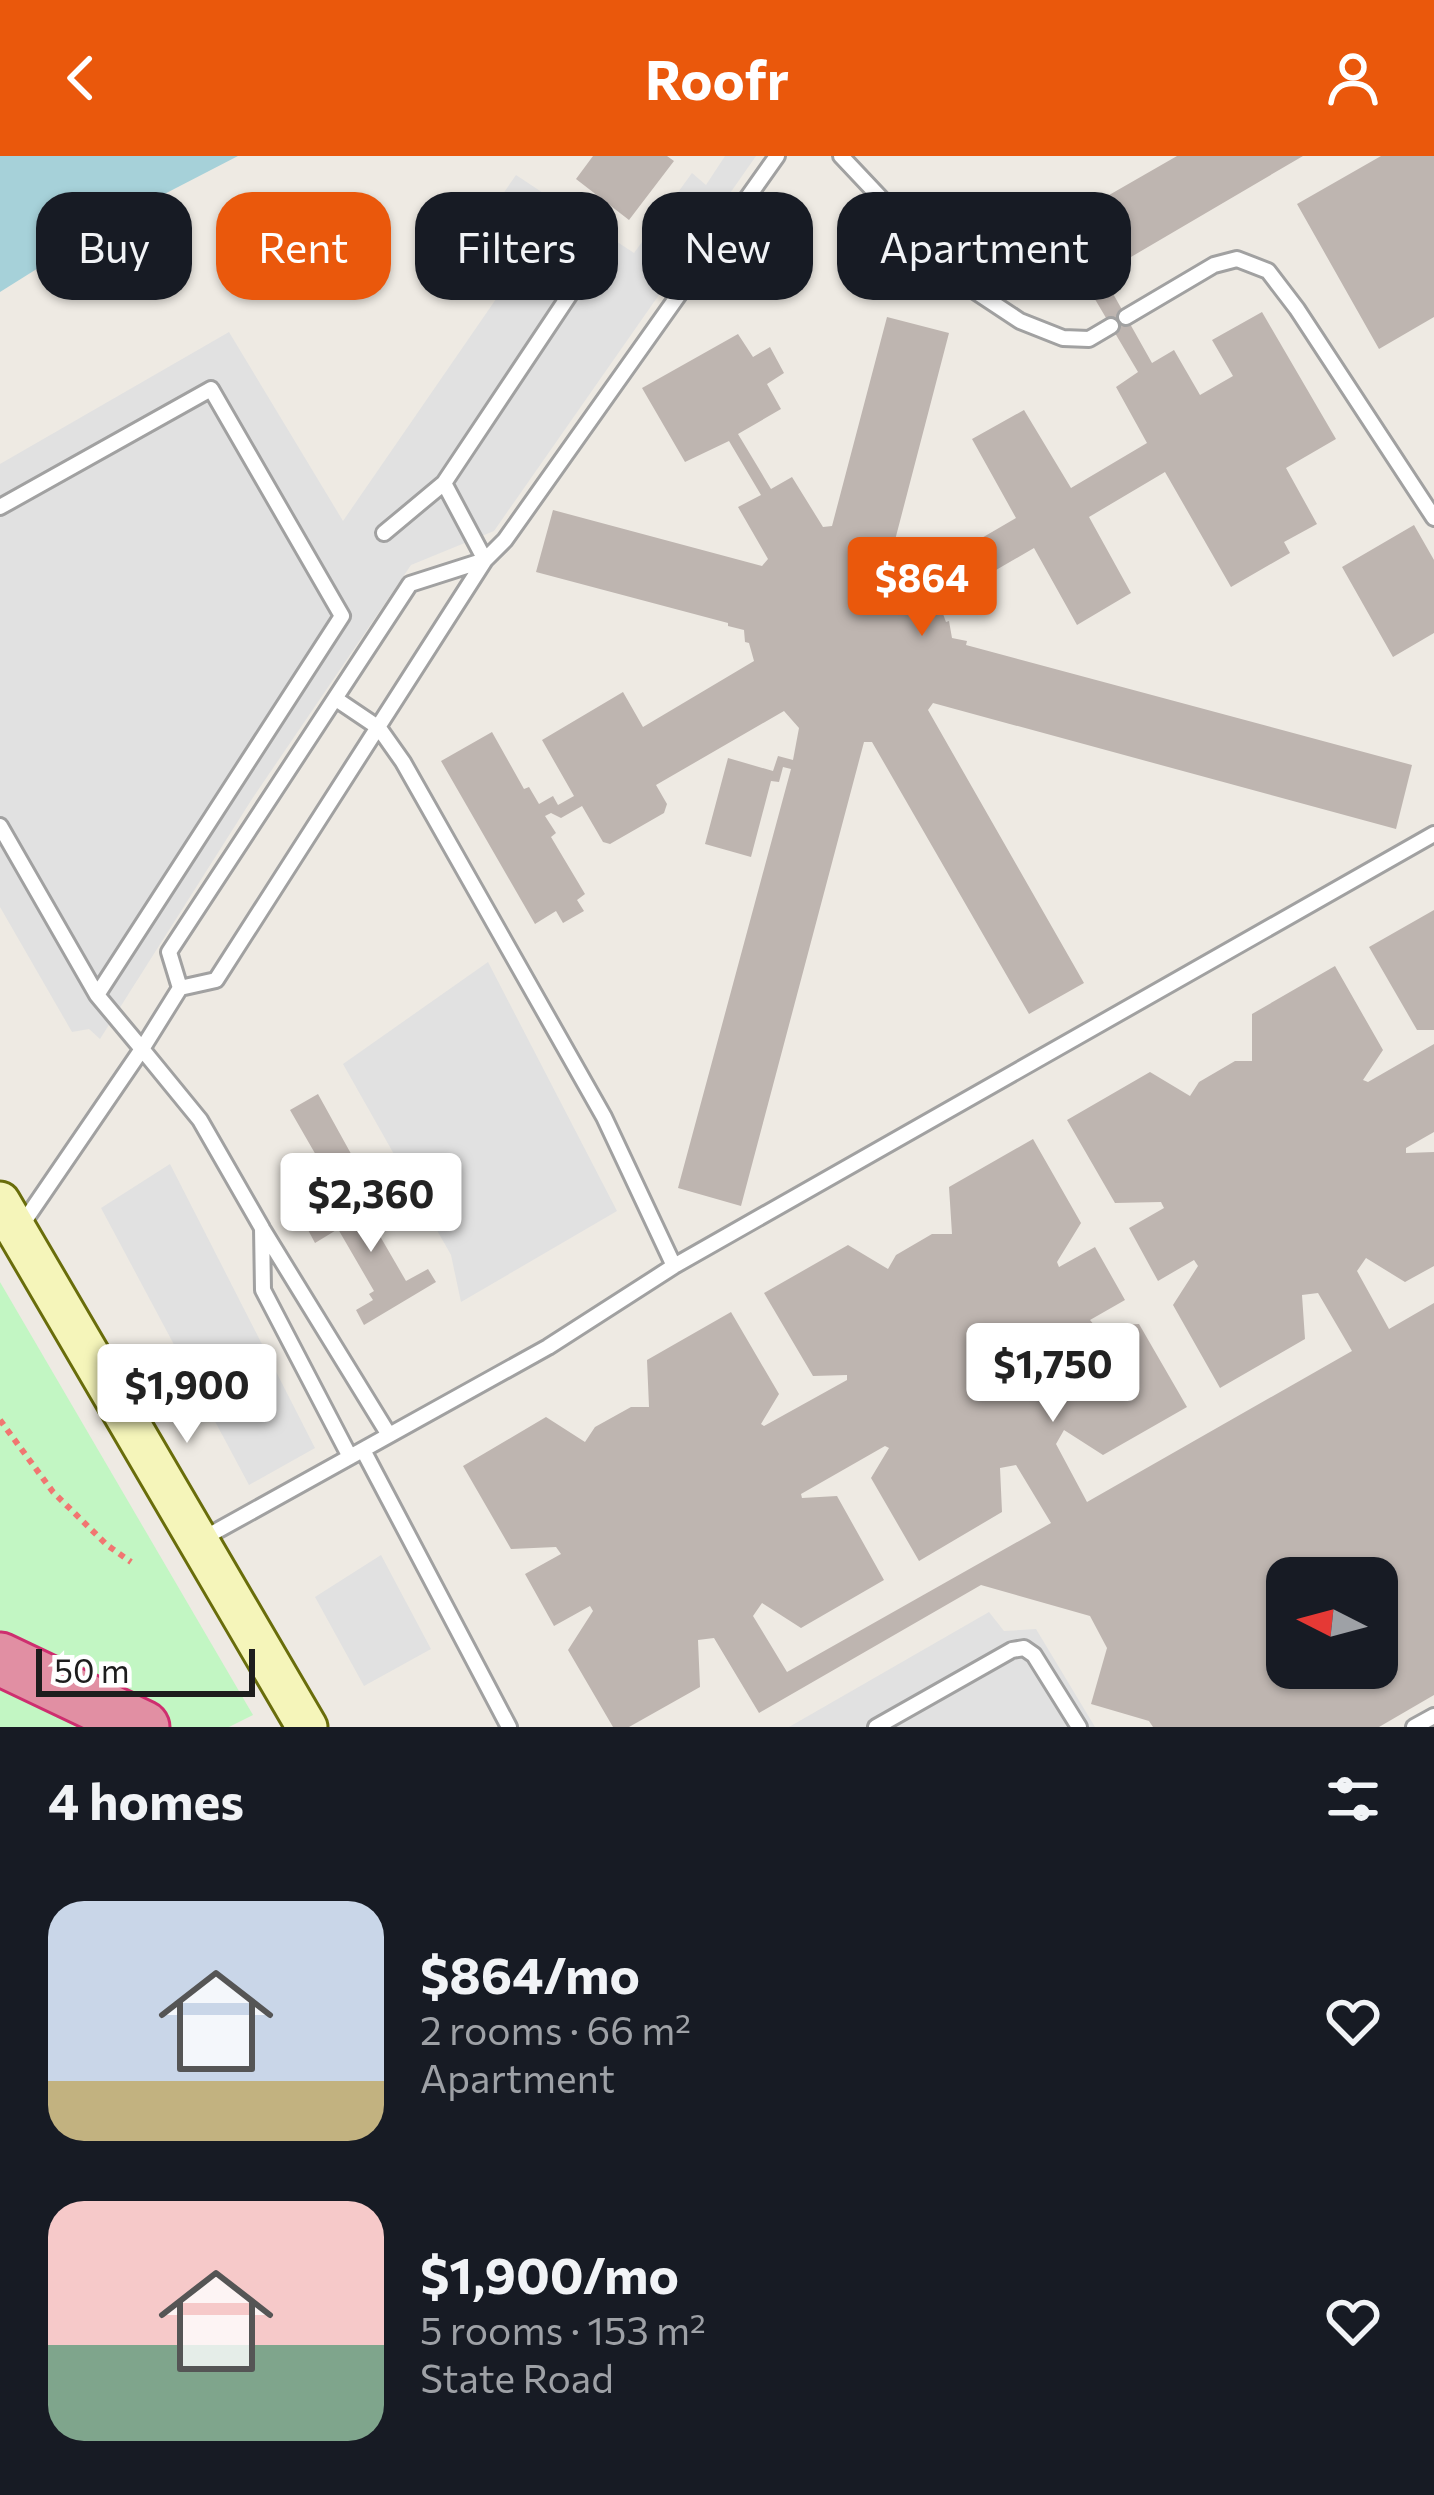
<!DOCTYPE html>
<meta charset="utf-8">
<style>
:root{--surface:#171b24;--page:#20242c;--text:#f1f3f6;--muted:#9ea1a6;--accent:#ea580c}
body{margin:0;font-family:Commissioner,sans-serif;background:var(--page);color:var(--text);height:100vh;display:flex;flex-direction:column;font-size:45px;white-space:nowrap}
*{box-sizing:border-box;margin:0}
p{font-size:39px;color:var(--muted)}
.icon{flex:none;width:66px;height:66px;fill:none;stroke:currentColor;stroke-width:2;stroke-linecap:round;stroke-linejoin:round}
.map{position:relative;height:1571px;overflow:hidden}
.details{display:flex;flex-direction:column;background:var(--surface);flex:1}
.details>*{flex:none}
.hud{position:absolute;left:36px;top:36px;width:1362px;height:108px;display:flex;gap:24px}
.needle{width:78px;rotate:276deg}
.fabs{position:absolute;left:1266px;top:1401px;display:grid;gap:24px}
.fabs a{display:grid;place-items:center;width:132px;height:132px;border-radius:24px;background:var(--surface);box-shadow:0 3px 9px #0004;font-size:60px}
.scale{position:absolute;left:36px;bottom:30px;width:219px;box-sizing:border-box;padding-left:12px;border:6px solid #1d1d1d;border-top:0;font-size:33px;line-height:42px;white-space:nowrap;color:#1d1d1d;-webkit-text-stroke:9px #fff;paint-order:stroke}
.price{position:absolute;translate:-50% -102px;padding:0 27px;border-radius:12px;background:#fff;color:#222;font-size:39px;line-height:78px;filter:drop-shadow(0 3px 6px #0008)}
.price::after{content:'';position:absolute;left:50%;top:72px;width:36px;height:27px;margin-left:-18px;background:inherit;clip-path:polygon(0 0,100% 0,50% 100%)}
.price.on{background:var(--accent);color:#fff}
ul{padding:0;list-style:none}
li{display:flex;align-items:center;gap:36px;height:300px;padding:0 48px}
li span{display:grid;place-items:center;flex:none;width:336px;height:240px;border-radius:36px;color:#555}
li>.icon{margin-inline-start:auto}
span .icon{width:144px;height:144px;fill:#fffc;stroke-width:1}
li b{font-size:51px}
h2{display:flex;justify-content:space-between;align-items:center;height:144px;padding:0 48px;font-size:51px}
.tag{padding:0 42px;border-radius:36px;background:var(--surface);box-shadow:0 3px 9px #0004;font-size:42px;line-height:108px}
.tag.on{background:var(--accent);color:#fff}
header{display:flex;justify-content:space-between;align-items:center;height:156px;padding:0 48px;background:var(--accent);color:#fff;font-size:54px;font-weight:700}
.map>svg:first-child{display:block}
.park{fill:#c2f6c3}
.parking{fill:#e1e1e1}
.water{fill:#a6d1d9}
.building{fill:#beb5b0;fill-rule:evenodd}
.lines{fill:none;stroke-linecap:round;stroke-linejoin:round}
.service-casing{stroke:#a1a1a1;stroke-width:20}
.secondary-casing{stroke:#696d0b;stroke-width:45}
.motorway-casing{stroke:#ce2e6f;stroke-width:57}
.path{stroke:#f17671;stroke-width:6;stroke-dasharray:6 6;stroke-linecap:butt}
.service{stroke:#fff;stroke-width:14}
.secondary{stroke:#f5f5ba;stroke-width:39}
.motorway{stroke:#e18fa3;stroke-width:51}
</style>
<header><svg class="icon" aria-label="back" viewBox="0 0 24 24"><path d="M15 5l-7 7 7 7"/></svg>Roofr<svg class="icon" aria-label="person" viewBox="0 0 24 24"><circle cx="12" cy="8" r="4"/><path d="M4 21q1-7 8-7t8 7"/></svg></header>
<div class="map">
<svg width="1434" height="1571" viewBox="0 0 1434 1571">
<rect width="100%" height="100%" fill="#eeeae3"/>
<path class="park" d="M 0,1126 L 253,1559 L 229,1571 L 0,1571 Z"/>
<path class="parking" d="M 725,0 L 756,0 L 494,375 L 411,409 L 252,643 L 100,883 L 89,873 L 72,876 L 0,751 L 0,308 L 229,176 L 343,365 L 505,130 L 462,97 L 516,19 L 634,97 L 692,17 L 706,29 Z
M 488,806 L 617,1055 L 461,1146 L 451,1099 L 343,908 Z
M 170,1008 L 315,1292 L 249,1329 L 101,1052 Z
M 381,1399 L 431,1493 L 364,1530 L 315,1441 Z
M 989,1456 L 1004,1475 L 1036,1473 L 1095,1571 L 789,1571 Z"/>
<path class="water" d="M 0,0 L 238,0 L 118,62 L 0,136 Z"/>
<path class="building" d="M 593,0 L 667,0 L 674,5 L 629,64 L 576,23 Z
M 1177,0 L 1303,0 L 1102,118 L 1152,207 L 1174,194 L 1200,239 L 1233,220 L 1212,184 L 1262,156 L 1336,283 L 1286,312 L 1317,368 L 1284,386 L 1290,397 L 1231,431 L 1165,316 L 1089,361 L 1131,437 L 1077,469 L 1034,392 L 939,447 L 946,466 L 949,465 L 952,482 L 967,485 L 966,489 L 1412,609 L 1396,673 L 933,547 L 928,554 L 1084,827 L 1029,858 L 872,586 L 864,586 L 741,1050 L 678,1032 L 791,613 L 783,611 L 779,626 L 771,625 L 751,701 L 705,688 L 728,602 L 773,615 L 778,600 L 793,604 L 799,572 L 784,555 L 656,629 L 667,648 L 664,657 L 610,688 L 603,686 L 582,650 L 561,662 L 551,657 L 545,660 L 556,677 L 551,681 L 585,738 L 577,744 L 584,755 L 563,767 L 556,755 L 535,768 L 441,605 L 492,576 L 524,633 L 529,631 L 539,648 L 553,640 L 558,649 L 574,640 L 542,584 L 623,536 L 643,571 L 754,505 L 749,487 L 745,486 L 744,474 L 728,470 L 728,467 L 536,416 L 553,354 L 762,410 L 768,403 L 738,351 L 761,339 L 729,285 L 685,306 L 642,232 L 738,178 L 753,201 L 770,191 L 784,217 L 767,228 L 781,253 L 738,278 L 771,333 L 792,321 L 823,371 L 832,370 L 887,161 L 949,177 L 894,388 L 904,395 L 920,418 L 1016,362 L 972,283 L 1024,254 L 1071,332 L 1147,287 L 1116,231 L 1138,216 L 1086,128 L 1064,139 L 1024,69 L 1082,37 L 1090,50 Z
M 1381,0 L 1434,0 L 1434,161 L 1379,193 L 1297,48 Z
M 1414,369 L 1434,404 L 1434,477 L 1393,501 L 1342,411 Z
M 1434,754 L 1434,874 L 1417,874 L 1369,791 Z
M 1335,810 L 1383,894 L 1363,924 L 1368,926 L 1434,888 L 1434,976 L 1406,992 L 1406,997 L 1434,996 L 1434,1110 L 1405,1126 L 1366,1102 L 1357,1115 L 1389,1173 L 1434,1147 L 1434,1539 L 1379,1571 L 1153,1571 L 1149,1565 L 1091,1548 L 1107,1492 L 1090,1460 L 981,1429 L 759,1557 L 714,1482 L 698,1484 L 700,1531 L 629,1571 L 613,1571 L 568,1494 L 593,1455 L 590,1450 L 554,1470 L 525,1418 L 561,1398 L 556,1391 L 511,1393 L 463,1310 L 546,1261 L 585,1286 L 595,1271 L 631,1251 L 649,1251 L 647,1204 L 731,1156 L 779,1238 L 761,1268 L 764,1270 L 847,1224 L 847,1219 L 813,1220 L 764,1137 L 848,1089 L 888,1113 L 896,1099 L 932,1078 L 952,1078 L 949,1031 L 1033,983 L 1081,1067 L 1057,1106 L 1059,1111 L 1095,1091 L 1125,1144 L 1090,1164 L 1095,1170 L 1139,1168 L 1187,1251 L 1103,1299 L 1064,1274 L 1056,1288 L 1087,1346 L 1352,1195 L 1318,1137 L 1302,1139 L 1305,1183 L 1220,1232 L 1173,1149 L 1198,1110 L 1194,1104 L 1158,1125 L 1129,1072 L 1164,1052 L 1161,1046 L 1115,1047 L 1067,964 L 1150,916 L 1190,940 L 1199,926 L 1235,905 L 1252,905 L 1252,858 ZM 885,1290 L 889,1292 L 871,1322 L 919,1405 L 1002,1356 L 1000,1312 L 1016,1309 L 1051,1367 L 787,1516 L 753,1460 L 762,1447 L 801,1472 L 884,1424 L 837,1340 L 802,1342 L 801,1338 ZM 1287,1422 L 1377,1422 L 1377,1512 L 1287,1512 Z
M 318,938 L 355,1005 L 328,1020 L 290,954 Z
M 380,1029 L 387,1044 L 366,1056 L 406,1125 L 428,1113 L 436,1126 L 364,1169 L 356,1154 L 373,1144 L 369,1138 L 374,1135 L 338,1073 L 315,1087 L 307,1072 Z"/>
<g class="lines">
<g class="service-casing">
<path id="service" d="M 841,0 L 958,124 L 1020,165 L 1063,182 L 1089,183 L 1111,170
M 1126,161 L 1214,109 L 1237,103 L 1268,115 L 1297,153 L 1434,362
M 0,351 L 211,233 L 342,460 L 97,839
M 384,377 L 444,327
M 485,404 L 444,327 L 602,90
M 336,543 L 379,572 L 403,606 L 604,961 L 674,1110
M 0,670 L 97,839 L 142,893 L 180,832 L 216,824 L 485,404 L 505,384 L 777,0
M 180,832 L 169,796 L 410,428 L 485,404
M 19,1073 L 142,893 L 200,964 L 262,1072 L 263,1134 L 350,1301
M 263,1074 L 389,1279
M 363,1294 L 509,1571
M 204,1382 L 548,1191 L 674,1110 L 1434,678
M 876,1571 L 1012,1494 L 1024,1492 L 1034,1499 L 1079,1571
M 1414,1571 L 1434,1560"/>
</g>
<g class="secondary-casing">
<path id="secondary" d="M 0,1046 L 307,1571"/>
</g>
<g class="motorway-casing">
<path id="motorway" d="M 0,1503 L 143,1571"/>
</g>
<path class="path" d="M 0,1264 L 53,1336 L 107,1389 L 131,1406"/>
<use href="#service" class="service"/>
<use href="#secondary" class="secondary"/>
<use href="#motorway" class="motorway"/>
</g>
</svg>
<div class="fabs">
<a><svg class="needle" viewBox="-14 -14 28 28"><path d="M0-13l5 13h-10z" fill="#e53935"/><path d="M0 13l5-13h-10z" fill="#9ea1a6"/></svg></a>
</div>
<div class="scale">50 m</div>
<b class="price on" style="left:922px;top:483px">$864</b>
<b class="price" style="left:371px;top:1099px">$2,360</b>
<b class="price" style="left:1053px;top:1269px">$1,750</b>
<b class="price" style="left:187px;top:1290px">$1,900</b>
<div class="hud">
<a class="tag">Buy</a>
<a class="tag on">Rent</a>
<a class="tag">Filters</a>
<a class="tag">New</a>
<a class="tag">Apartment</a>
</div>
</div>
<section class="details">
<h2>4 homes<svg class="icon" aria-label="filters" viewBox="0 0 24 24"><path d="M4 7h16M4 17h16"/><circle cx="9" cy="7" r="2"/><circle cx="15" cy="17" r="2"/></svg></h2>
<ul>
<li><span style="background:linear-gradient(#c9d6e8 75%,#c2b280 0)"><svg class="icon" aria-label="home" viewBox="0 0 24 24"><path d="M3 11l9-7 9 7M6 9v11h12V9"/></svg></span><div><b>$864/mo</b><p>2 rooms · 66 m²</p><p>Apartment</p></div><svg class="icon" aria-label="heart" viewBox="0 0 24 24"><path d="M12 20l-8-8c-3-5 5-10 8-4 3-6 11-1 8 4z"/></svg></li>
<li><span style="background:linear-gradient(#f6c9c9 60%,#7fa58c 0)"><svg class="icon" aria-label="home" viewBox="0 0 24 24"><path d="M3 11l9-7 9 7M6 9v11h12V9"/></svg></span><div><b>$1,900/mo</b><p>5 rooms · 153 m²</p><p>State Road</p></div><svg class="icon" aria-label="heart" viewBox="0 0 24 24"><path d="M12 20l-8-8c-3-5 5-10 8-4 3-6 11-1 8 4z"/></svg></li>
</ul>
</section>
